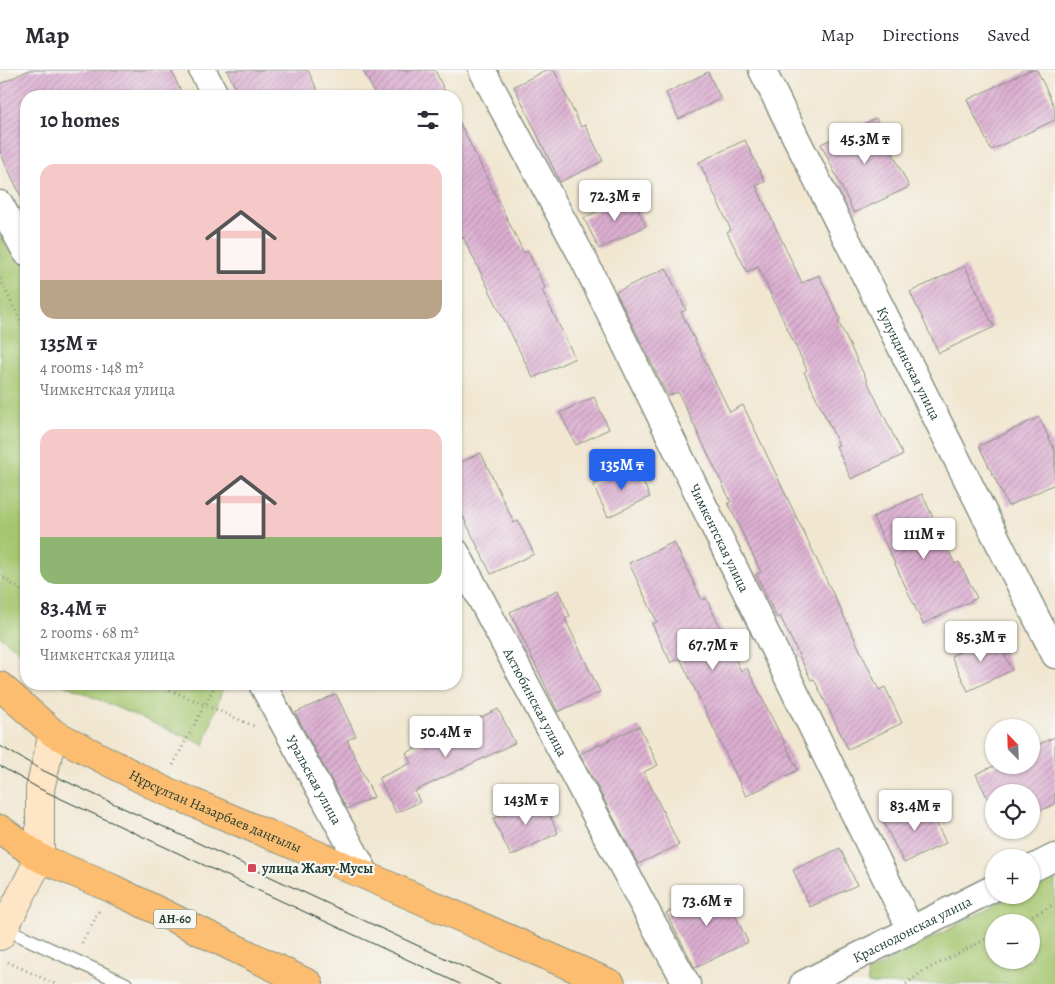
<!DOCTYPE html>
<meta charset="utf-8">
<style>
:root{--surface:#fff;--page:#f7f7f7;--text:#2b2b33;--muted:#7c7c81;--line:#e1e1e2;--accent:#2563eb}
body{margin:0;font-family:Alegreya,serif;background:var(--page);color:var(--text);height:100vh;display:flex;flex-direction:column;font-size:19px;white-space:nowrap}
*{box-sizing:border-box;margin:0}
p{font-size:16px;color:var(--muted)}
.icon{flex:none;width:28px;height:28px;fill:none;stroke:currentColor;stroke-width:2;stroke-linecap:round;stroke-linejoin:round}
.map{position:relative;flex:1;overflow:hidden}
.drawer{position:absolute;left:20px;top:20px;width:442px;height:600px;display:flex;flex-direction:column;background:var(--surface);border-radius:20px;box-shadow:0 1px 4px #0004}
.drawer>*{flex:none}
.needle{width:32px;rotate:337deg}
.tools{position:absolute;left:985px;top:649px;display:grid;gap:10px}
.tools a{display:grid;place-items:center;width:55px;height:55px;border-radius:50%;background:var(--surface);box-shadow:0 1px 4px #0004;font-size:25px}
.price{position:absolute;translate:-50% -42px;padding:0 11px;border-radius:5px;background:#fff;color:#222;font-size:16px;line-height:32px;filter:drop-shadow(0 1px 2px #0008)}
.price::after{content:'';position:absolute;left:50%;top:30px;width:15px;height:11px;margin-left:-8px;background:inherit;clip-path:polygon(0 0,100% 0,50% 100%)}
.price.selected{background:var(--accent);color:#fff}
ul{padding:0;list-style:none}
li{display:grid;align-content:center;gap:10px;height:265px;padding:0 20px}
li span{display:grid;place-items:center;height:155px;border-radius:15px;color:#555}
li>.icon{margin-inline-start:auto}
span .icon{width:90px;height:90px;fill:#fffc;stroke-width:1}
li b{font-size:21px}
h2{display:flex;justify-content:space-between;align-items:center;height:60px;padding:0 20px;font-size:21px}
header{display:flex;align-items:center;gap:30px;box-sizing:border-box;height:70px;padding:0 25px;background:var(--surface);border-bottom:1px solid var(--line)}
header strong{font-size:24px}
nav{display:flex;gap:28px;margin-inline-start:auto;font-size:18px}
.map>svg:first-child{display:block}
.park{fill:#a5c66e;stroke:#628251;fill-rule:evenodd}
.building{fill:url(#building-hatch)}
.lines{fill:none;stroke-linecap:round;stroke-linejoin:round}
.lane-casing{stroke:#889282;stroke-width:15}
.street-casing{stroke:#889282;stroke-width:29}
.secondary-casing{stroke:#889282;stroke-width:30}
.primary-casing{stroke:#889282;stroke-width:30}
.path{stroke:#889282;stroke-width:3;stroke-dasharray:1 4;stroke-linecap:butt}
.lane{stroke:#fff;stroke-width:12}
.street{stroke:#fff;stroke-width:26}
.secondary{stroke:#fee5c5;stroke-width:28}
.primary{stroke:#fcbd6f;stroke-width:28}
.tram{stroke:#1f3d34;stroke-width:1}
.poi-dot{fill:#d1495b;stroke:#f6f6f2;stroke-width:2}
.labels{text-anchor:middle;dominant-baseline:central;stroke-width:4.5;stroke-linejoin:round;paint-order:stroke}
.shield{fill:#f6f6f2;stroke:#60746d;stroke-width:1}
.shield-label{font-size:12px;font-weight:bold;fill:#1f3d34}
.street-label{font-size:14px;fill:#1f3d34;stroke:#f6f6f2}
.poi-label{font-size:14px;font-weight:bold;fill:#1f3d34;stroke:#f6f6f2;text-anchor:start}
</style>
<header>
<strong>Map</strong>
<nav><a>Map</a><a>Directions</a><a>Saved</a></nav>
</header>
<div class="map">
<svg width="1055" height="914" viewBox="0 0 1055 914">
<defs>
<pattern id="building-hatch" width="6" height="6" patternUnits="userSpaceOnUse" patternTransform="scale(1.25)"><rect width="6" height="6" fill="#ddafd2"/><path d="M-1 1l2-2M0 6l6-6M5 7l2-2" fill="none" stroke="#b390ab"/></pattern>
</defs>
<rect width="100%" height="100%" fill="#f6f6f2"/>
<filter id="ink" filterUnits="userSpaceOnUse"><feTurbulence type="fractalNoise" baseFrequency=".02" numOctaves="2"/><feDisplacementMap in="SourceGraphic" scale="10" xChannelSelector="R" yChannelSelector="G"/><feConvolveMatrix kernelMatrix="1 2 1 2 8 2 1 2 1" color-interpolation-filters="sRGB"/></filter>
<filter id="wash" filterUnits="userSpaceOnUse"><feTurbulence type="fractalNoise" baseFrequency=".0096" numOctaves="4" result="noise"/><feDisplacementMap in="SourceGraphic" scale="20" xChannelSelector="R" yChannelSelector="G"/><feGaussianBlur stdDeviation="1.12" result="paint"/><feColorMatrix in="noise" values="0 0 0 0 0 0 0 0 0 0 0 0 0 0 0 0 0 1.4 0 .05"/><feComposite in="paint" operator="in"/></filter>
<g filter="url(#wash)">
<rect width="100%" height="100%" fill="#f1e7d1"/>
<path class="park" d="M 0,143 L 26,193 L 26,587 L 0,566 Z
M 62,614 L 224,614 L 204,675 Z
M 1055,803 L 1055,914 L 868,914 L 867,903 L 1013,825 L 1031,825 L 1031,815 ZM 994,852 L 1031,852 L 1031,890 L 994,890 Z"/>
<g id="blocks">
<path class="building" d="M 29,0 L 171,0 L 183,26 L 26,26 L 26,137 L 0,82 L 0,14 Z
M 227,0 L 308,0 L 320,26 L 239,26 Z
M 363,0 L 435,0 L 447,26 L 376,26 Z
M 547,0 L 554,0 L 581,57 L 585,55 L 603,91 L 560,112 L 514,16 Z
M 1030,0 L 1037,0 L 1055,38 L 1055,50 L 991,80 L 967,30 Z
M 708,2 L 721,29 L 679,49 L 666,23 Z
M 456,45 L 524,183 L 528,181 L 545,218 L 542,220 L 575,288 L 533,308 L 463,167 L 456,171 Z
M 876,48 L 909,117 L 854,143 L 821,74 Z
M 745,70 L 765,112 L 756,116 L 802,213 L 819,205 L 840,249 L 838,251 L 903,385 L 851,409 L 836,376 L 839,375 L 804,302 L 807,300 L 758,197 L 747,202 L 727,162 L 731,160 L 699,92 Z
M 631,125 L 646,156 L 599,179 L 584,148 Z
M 965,196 L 994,257 L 939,283 L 910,222 Z
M 666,198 L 686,240 L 681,242 L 730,342 L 743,335 L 879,620 L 885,617 L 902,653 L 848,679 L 814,609 L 811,610 L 780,546 L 777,548 L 756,504 L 761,502 L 728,433 L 731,432 L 678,322 L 668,326 L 616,222 Z
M 594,327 L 609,359 L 576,375 L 560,343 Z
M 1039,347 L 1055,381 L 1055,414 L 1008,436 L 979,376 Z
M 481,383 L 514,453 L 518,451 L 534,484 L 491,504 L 456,432 L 456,394 Z
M 635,395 L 650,427 L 608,447 L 593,415 Z
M 922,424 L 955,494 L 959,492 L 977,528 L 923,554 L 873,447 Z
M 674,472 L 702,530 L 706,528 L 741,601 L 747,598 L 798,700 L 746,726 L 680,588 L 671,593 L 652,554 L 657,552 L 629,493 Z
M 558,520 L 570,546 L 565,549 L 600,622 L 558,642 L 510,542 Z
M 995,565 L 1012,600 L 968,621 L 951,586 Z
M 336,624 L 356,666 L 347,670 L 374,727 L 347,739 L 295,643 Z
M 498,639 L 515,673 L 415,721 L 420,732 L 396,743 L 379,708 L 411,693 L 406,683 Z
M 639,656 L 658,695 L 644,702 L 679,775 L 638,794 L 580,684 Z
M 1055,667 L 1055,734 L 1031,745 L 1031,722 L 994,722 L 994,742 L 976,704 L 996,695 L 1031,695 L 1031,678 Z
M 541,727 L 558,763 L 511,786 L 493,749 Z
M 925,730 L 946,773 L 904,793 L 883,751 Z
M 840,778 L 857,815 L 810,837 L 793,800 Z
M 721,816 L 748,872 L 695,898 L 666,843 Z"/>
</g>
</g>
<g filter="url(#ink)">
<use href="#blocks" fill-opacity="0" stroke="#889282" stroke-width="1"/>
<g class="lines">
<g class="lane-casing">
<path id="lane" d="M 4,858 L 126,914"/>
</g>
<g class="street-casing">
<g id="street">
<path d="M 202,0 L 216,26"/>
<path id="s1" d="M 482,0 L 584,190 L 911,860"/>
<path id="s2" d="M 762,0 L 1055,585"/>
<path d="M 0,134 L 26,182"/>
<path id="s3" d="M 456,482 L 650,848 L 687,914"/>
<path id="s4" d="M 262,614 L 367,806"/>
<path d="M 1031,799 L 1055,787"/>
<path id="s5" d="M 803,914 L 994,818"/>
</g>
</g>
<g class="secondary-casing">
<path id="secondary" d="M 0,866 L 40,788 L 40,719 L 53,663"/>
</g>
<g class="primary-casing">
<g id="primary">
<path id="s6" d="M 0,616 L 53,663 L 161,719 L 367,806 L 611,914"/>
<path d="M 0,759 L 40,788 L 111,818 L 309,914"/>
</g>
</g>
<path class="path" d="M 0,209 L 26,263
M 0,505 L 26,524
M 156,614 L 254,656
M 173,695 L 216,614
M 1019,852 L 1055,834
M 82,873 L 99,841
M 8,892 L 55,914
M 906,914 L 922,902 L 994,865"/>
<use href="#lane" class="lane"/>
<use href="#street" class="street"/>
<use href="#secondary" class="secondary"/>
<use href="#primary" class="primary"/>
<path class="tram" d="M 0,676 L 44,701 L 500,914
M 0,696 L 40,719 L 460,914"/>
</g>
</g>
<rect class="poi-dot" x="247" y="793" width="10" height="10" rx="2.5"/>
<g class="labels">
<rect class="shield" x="154" y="839.5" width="42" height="19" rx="4"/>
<g class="shield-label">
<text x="175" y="849">АН-60</text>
</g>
<g class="street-label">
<text stroke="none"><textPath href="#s2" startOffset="328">Кулундинская улица</textPath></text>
<text stroke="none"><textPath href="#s1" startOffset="525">Чимкентская улица</textPath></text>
<text stroke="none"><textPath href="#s3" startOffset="170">Актюбинская улица</textPath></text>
<text stroke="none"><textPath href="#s4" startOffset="109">Уральская улица</textPath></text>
<text stroke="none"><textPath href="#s6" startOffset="251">Нұрсұлтан Назарбаев даңғылы</textPath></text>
<text stroke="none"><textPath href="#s5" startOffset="122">Краснодонская улица</textPath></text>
</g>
<g class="poi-label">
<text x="262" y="798">улица Жаяу-Мусы</text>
</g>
</g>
</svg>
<div class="tools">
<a><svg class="needle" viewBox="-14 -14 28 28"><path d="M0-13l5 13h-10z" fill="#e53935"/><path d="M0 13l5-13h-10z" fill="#7c7c81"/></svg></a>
<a><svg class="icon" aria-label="locate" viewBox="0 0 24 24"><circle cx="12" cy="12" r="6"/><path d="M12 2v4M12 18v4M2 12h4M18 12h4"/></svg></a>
<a>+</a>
<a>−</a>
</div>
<b class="price" style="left:865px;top:95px">45.3M ₸</b>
<b class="price" style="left:615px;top:152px">72.3M ₸</b>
<b class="price selected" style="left:622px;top:421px">135M ₸</b>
<b class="price" style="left:924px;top:490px">111M ₸</b>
<b class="price" style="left:981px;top:593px">85.3M ₸</b>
<b class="price" style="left:713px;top:601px">67.7M ₸</b>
<b class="price" style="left:446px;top:688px">50.4M ₸</b>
<b class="price" style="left:526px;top:756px">143M ₸</b>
<b class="price" style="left:915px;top:762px">83.4M ₸</b>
<b class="price" style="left:707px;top:857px">73.6M ₸</b>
<section class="drawer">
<h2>10 homes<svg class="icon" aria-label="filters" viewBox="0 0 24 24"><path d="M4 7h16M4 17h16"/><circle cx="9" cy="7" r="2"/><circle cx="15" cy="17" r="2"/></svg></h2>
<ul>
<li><span style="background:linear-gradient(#f6c9c9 75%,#b9a48a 0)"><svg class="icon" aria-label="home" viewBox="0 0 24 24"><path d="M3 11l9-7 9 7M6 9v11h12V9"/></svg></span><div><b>135M ₸</b><p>4 rooms · 148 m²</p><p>Чимкентская улица</p></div></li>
<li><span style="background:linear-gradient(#f6c9c9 70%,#8fb573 0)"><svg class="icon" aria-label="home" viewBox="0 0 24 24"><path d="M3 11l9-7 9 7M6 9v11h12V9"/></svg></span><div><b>83.4M ₸</b><p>2 rooms · 68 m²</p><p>Чимкентская улица</p></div></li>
</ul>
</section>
</div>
